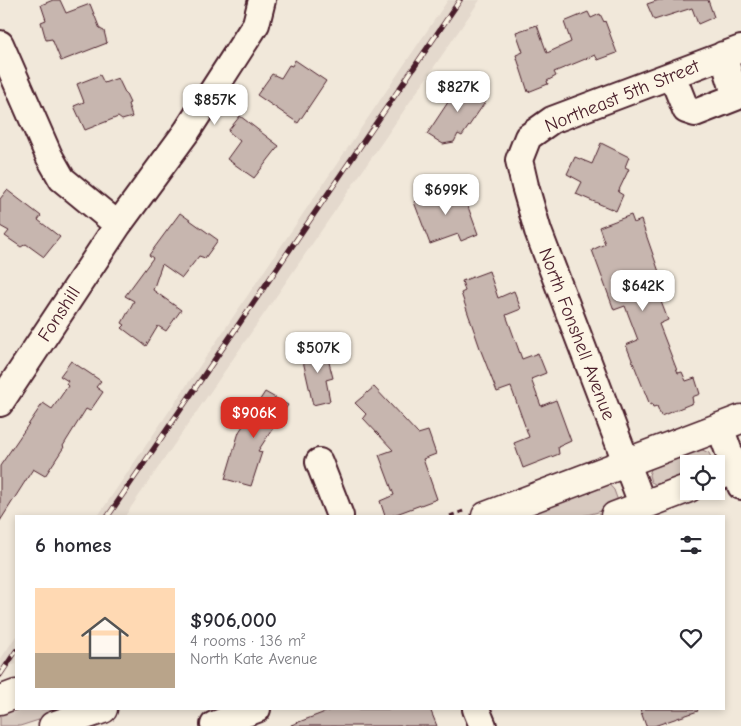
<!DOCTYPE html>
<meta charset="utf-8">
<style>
:root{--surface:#fff;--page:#f7f7f7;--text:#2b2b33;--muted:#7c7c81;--accent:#d93025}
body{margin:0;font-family:"Comic Neue",sans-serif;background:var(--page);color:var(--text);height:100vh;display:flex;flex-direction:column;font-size:19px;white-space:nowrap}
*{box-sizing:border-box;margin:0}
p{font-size:16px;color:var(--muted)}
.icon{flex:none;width:28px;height:28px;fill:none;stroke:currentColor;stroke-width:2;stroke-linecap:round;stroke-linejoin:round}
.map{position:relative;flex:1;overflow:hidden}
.details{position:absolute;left:15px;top:515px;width:710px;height:195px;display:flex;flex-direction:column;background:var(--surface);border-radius:0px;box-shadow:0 2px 8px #0003}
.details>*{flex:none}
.buttons{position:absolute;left:680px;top:455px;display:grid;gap:10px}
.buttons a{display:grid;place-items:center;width:45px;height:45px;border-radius:0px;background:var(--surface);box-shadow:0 2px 8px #0003;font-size:25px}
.price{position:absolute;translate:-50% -42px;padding:0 11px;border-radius:10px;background:#fff;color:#222;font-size:16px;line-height:32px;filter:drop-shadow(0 1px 2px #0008)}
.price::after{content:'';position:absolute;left:50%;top:30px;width:15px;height:11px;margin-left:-8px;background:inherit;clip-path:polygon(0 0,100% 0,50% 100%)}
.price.current{background:var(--accent);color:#fff}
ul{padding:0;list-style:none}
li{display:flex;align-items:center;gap:15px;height:125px;padding:0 20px}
li span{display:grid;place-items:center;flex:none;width:140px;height:100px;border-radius:0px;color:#555}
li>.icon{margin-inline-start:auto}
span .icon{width:60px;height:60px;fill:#fffc;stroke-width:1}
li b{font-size:21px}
h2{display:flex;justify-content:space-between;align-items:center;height:60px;padding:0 20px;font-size:21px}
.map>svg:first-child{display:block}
.built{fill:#e4d9cd}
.green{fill:#d8cac0;stroke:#917476}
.building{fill:#c7b6af;stroke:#4a1f2b}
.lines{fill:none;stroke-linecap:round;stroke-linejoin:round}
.minor-casing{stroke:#4a1f2b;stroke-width:30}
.major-casing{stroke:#4a1f2b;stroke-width:31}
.path{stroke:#4a1f2b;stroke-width:3;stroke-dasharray:5 4;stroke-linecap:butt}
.minor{stroke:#fcf5e5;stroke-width:26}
.major{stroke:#fcf5e5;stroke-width:28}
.rail-casing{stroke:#4a1f2b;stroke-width:5.5}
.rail{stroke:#fcf5e5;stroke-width:4;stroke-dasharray:11;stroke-linecap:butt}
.labels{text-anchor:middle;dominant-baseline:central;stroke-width:5;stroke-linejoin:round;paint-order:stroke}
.street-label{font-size:19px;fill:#4a1f2b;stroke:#fcf5e5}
</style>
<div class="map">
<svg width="741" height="726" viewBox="0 0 741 726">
<rect width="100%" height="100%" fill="#f1e8da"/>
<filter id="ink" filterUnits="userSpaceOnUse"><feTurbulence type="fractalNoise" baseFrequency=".02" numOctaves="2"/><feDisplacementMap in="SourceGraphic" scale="10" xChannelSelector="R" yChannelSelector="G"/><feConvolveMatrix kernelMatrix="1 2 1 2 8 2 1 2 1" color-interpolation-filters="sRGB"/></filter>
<g filter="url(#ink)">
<path class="built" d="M 448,0 L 480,0 L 125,516 L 98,516 Z
M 16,636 L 16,664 L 0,669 L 0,660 Z"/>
<path class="green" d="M 698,448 L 709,453 L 714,464 L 689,464 L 689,477 L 661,487 L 651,482 L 649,475 L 652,466 Z
M 607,482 L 614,490 L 618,501 C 593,523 548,516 517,516 Z
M 16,705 L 16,709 L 73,709 L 20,726 L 0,726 L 0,711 Z"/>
<path class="building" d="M 53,0 L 60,0 L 66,13 L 90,4 L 100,29 L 104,31 L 107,43 L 61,61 L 52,39 L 46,40 L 41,22 L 46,20 L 41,5 Z
M 659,0 L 708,0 L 714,17 L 698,24 L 692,8 L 654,20 L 647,4 Z
M 588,12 L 591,18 L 600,14 L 604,22 L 605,21 L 617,53 L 598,60 L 595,55 L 554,72 L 556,76 L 547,81 L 548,84 L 528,92 L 516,55 L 523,52 L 516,32 L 537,25 L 547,53 L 571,42 L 564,22 Z
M 295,60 L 326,81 L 298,123 L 257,95 L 272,74 L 281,78 L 289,65 L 292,66 Z
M 100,75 L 104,83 L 118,78 L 130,103 L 128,104 L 132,117 L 122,120 L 118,117 L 85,130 L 74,106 L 84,102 L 77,84 Z
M 466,75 L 480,83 L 473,92 L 486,101 L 462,136 L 458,134 L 454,142 L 443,144 L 427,134 Z
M 240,116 L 279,146 L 254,178 L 227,159 L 240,141 L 228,131 Z
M 601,143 L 629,157 L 625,167 L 629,169 L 618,192 L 623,195 L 616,211 L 576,194 L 582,182 L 567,174 L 575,157 L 592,164 Z
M 460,185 L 478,234 L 461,241 L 458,234 L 430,244 L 414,202 Z
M 7,190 L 41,216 L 38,220 L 60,237 L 44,257 L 26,244 L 21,247 L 5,236 L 9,231 L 0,226 L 0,199 Z
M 180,213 L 218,240 L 205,258 L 199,256 L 182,278 L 162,264 L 153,290 L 181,310 L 166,331 L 158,326 L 146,346 L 122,328 L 125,325 L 122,323 L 134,301 L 125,296 L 153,258 L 149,255 Z
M 631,215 L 634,223 L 641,220 L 667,295 L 660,299 L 668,320 L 659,324 L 678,373 L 682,372 L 686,381 L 695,378 L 700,394 L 692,397 L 693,403 L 661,416 L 657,406 L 653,407 L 652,404 L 650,405 L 626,345 L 638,340 L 625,306 L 614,310 L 592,250 L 605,244 L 599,227 Z
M 489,271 L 498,298 L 514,291 L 521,309 L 506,315 L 522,359 L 538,353 L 546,373 L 531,379 L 541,406 L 556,400 L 571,441 L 558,447 L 559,454 L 523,468 L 514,443 L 529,437 L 511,387 L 497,392 L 481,351 L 461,293 L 465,291 L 462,281 Z
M 325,347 L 333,378 L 326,380 L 330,401 L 313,405 L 301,352 Z
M 71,361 L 101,381 L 96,387 L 103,392 L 90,411 L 86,409 L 63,446 L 64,447 L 45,476 L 33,469 L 0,521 L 0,466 L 43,403 L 52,409 L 68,386 L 66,384 L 68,381 L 60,376 Z
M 374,387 L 418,434 L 428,431 L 436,454 L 423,459 L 437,499 L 391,516 L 385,516 L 380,501 L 394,495 L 379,455 L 393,450 L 363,418 L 366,414 L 355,403 Z
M 265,392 L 288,405 L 258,451 L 262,452 L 251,486 L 225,479 L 239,432 Z
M 333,709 L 430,709 L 437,726 L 291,726 L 291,725 Z
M 640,709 L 697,709 L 698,711 L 654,726 L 646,726 Z"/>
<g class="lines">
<g class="minor-casing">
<path id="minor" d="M 0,44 L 49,156 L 62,179 L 118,225
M 672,75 L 686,110 L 695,113 L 736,97 L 723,55
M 0,403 L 118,225 L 187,131 L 256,24 L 262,0
M 720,427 L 741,486
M 319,462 L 340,516
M 643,506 L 538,231 L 525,186 L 519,160 L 528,137 L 552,120 L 741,49
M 476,709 L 483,726
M 214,725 L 257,709"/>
</g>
<g class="major-casing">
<path id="major" d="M 716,477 L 741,467
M 486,516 L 741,419
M 615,516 L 689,488
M 0,700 L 16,694
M 53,726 L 103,709"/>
</g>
<path class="path" d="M 450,516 L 466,510"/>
<use href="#minor" class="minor"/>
<use href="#major" class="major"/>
<g class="rail-casing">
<path id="rail" d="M 108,516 L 460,0
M 0,675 L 16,651"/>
</g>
<use href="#rail" class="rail"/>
</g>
</g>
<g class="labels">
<g class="street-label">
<text transform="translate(622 96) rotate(-22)">Northeast 5th Street</text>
<text transform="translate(59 314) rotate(-57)">Fonshill</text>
<text transform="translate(577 334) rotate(69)">North Fonshell Avenue</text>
</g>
</g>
</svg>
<div class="buttons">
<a><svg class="icon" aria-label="locate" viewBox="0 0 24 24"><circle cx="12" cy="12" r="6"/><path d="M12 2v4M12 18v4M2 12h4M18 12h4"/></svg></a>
</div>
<b class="price" style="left:458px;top:113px">$827K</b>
<b class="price" style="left:215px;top:126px">$857K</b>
<b class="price" style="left:446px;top:216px">$699K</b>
<b class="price" style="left:643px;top:312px">$642K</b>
<b class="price" style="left:318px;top:374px">$507K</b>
<b class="price current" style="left:254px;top:439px">$906K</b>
<section class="details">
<h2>6 homes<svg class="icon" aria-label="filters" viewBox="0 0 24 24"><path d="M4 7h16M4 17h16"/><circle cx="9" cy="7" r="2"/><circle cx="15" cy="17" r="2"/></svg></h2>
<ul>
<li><span style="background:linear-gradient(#ffd9b3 65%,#b9a48a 0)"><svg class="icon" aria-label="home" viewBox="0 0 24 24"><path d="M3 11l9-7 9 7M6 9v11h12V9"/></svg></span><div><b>$906,000</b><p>4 rooms · 136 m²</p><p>North Kate Avenue</p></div><svg class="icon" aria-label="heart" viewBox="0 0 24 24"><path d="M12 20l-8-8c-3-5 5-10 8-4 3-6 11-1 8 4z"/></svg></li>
</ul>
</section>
</div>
